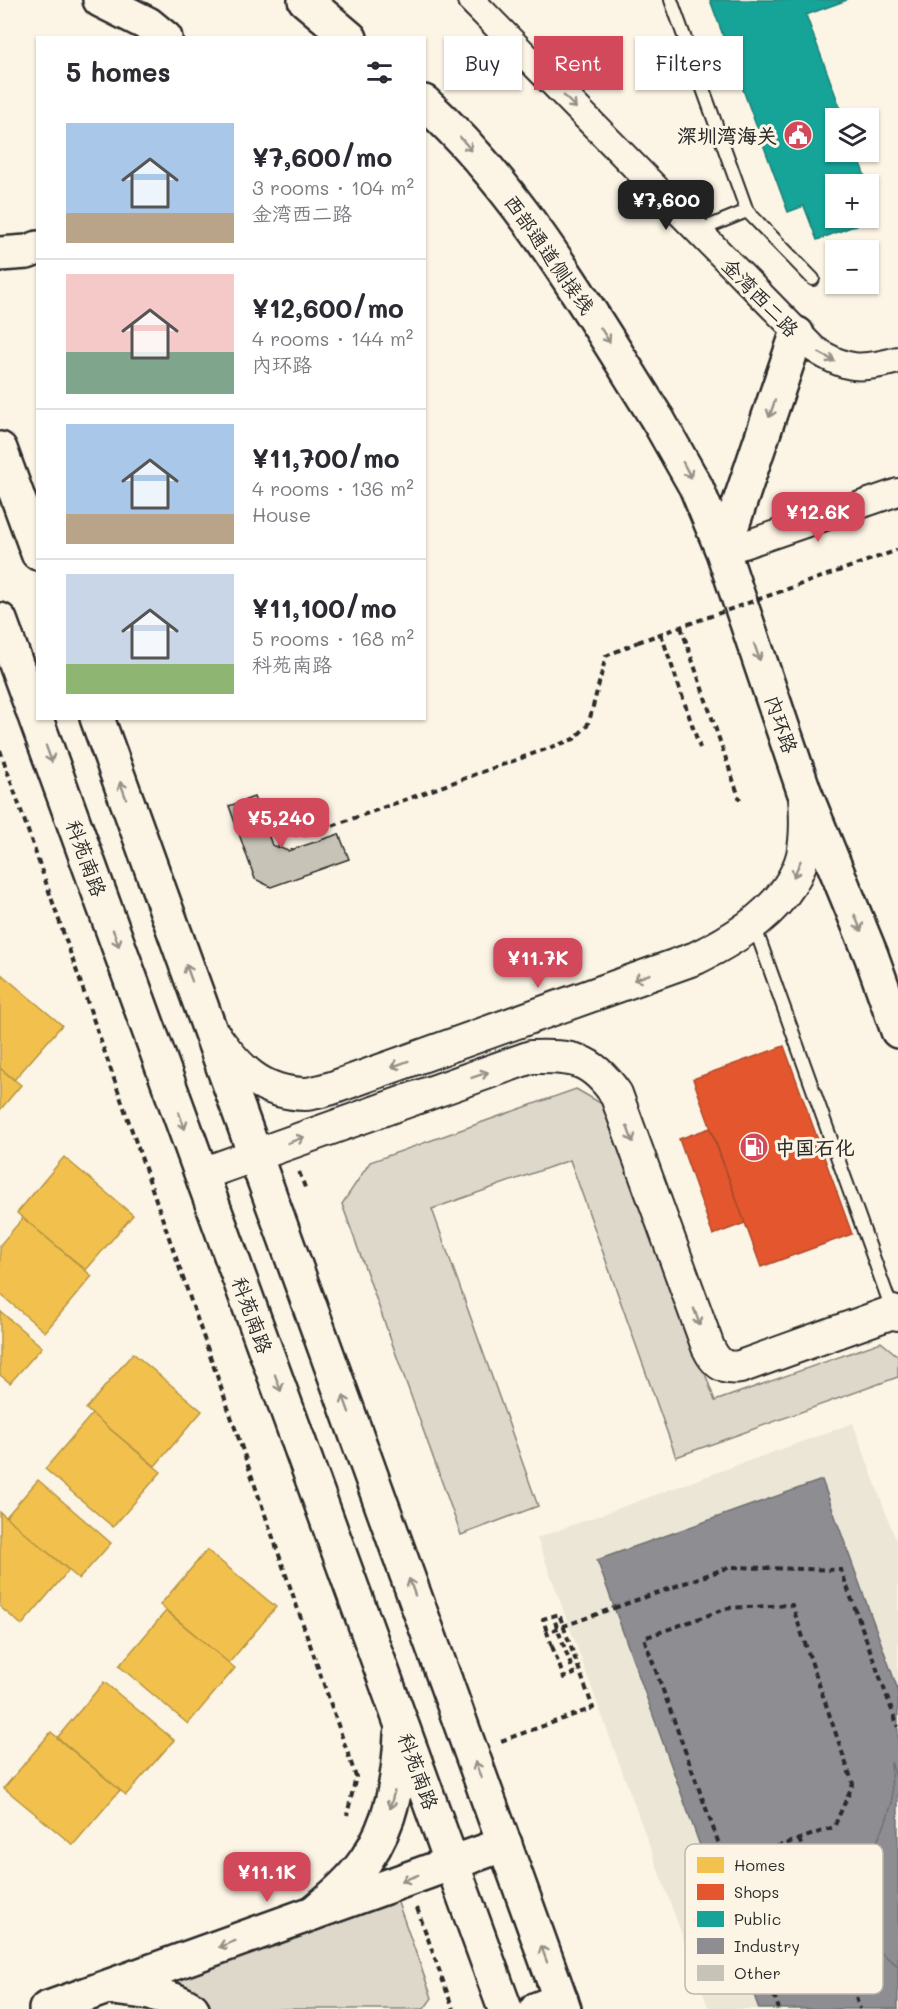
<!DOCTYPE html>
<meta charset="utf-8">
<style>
:root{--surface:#fff;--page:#f7f7f7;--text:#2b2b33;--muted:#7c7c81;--line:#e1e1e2;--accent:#d1495b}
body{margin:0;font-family:Mali,"LXGW WenKai TC",sans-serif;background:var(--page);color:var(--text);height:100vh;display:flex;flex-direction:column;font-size:22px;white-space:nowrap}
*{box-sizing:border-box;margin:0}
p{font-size:20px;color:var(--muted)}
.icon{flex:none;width:33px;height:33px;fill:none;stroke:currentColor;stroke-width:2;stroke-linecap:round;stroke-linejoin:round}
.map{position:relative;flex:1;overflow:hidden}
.panel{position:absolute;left:36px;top:36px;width:390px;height:684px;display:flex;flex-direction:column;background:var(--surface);border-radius:0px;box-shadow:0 2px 4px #0004}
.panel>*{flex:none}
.top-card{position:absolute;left:444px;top:36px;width:363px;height:54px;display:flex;gap:12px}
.fabs{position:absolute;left:825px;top:108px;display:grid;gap:12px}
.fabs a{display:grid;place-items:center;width:54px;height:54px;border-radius:0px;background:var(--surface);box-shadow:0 2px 4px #0004;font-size:30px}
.price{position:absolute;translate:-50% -51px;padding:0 14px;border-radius:12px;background:var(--accent);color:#fff;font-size:20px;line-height:39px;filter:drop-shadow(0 2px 3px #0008)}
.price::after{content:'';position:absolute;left:50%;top:36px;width:18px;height:14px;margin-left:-9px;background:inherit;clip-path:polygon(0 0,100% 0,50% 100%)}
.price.current{background:#222;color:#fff}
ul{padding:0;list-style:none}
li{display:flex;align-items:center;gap:18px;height:150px;padding:0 30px}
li+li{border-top:2px solid var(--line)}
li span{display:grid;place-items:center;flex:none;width:168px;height:120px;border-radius:0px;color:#555}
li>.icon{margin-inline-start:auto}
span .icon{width:72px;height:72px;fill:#fffc;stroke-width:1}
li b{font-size:26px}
h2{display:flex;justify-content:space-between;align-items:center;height:72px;padding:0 30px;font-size:26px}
.tag{padding:0 21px;border-radius:0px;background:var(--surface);box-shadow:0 2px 4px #0004;font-size:21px;line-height:54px}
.tag.current{background:var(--accent);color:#fff}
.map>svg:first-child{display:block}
.built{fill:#ece6d7}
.green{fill:#ded8ca;stroke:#84827a;stroke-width:1.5}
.homes{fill:#f2c14e;stroke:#b69444;stroke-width:1.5}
.shops{fill:#e4572e;stroke:#ac4a2d;stroke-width:1.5}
.public{fill:#17a398;stroke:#1d7f77;stroke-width:1.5}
.industry{fill:#8d8d92;stroke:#707073;stroke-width:1.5}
.building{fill:#c8c3b7;stroke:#2b2b2b;stroke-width:1.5}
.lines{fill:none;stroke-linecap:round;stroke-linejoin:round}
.service-casing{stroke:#2b2b2b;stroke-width:16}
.minor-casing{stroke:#2b2b2b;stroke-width:30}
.tertiary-casing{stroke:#2b2b2b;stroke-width:36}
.secondary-casing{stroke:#2b2b2b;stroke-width:38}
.primary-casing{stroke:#2b2b2b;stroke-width:38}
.trunk-casing{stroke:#2b2b2b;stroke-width:38}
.motorway-casing{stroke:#2b2b2b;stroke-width:38}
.path{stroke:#2b2b2b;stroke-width:4;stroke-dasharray:6 4.5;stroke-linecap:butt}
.service{stroke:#fcf5e5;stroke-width:12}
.minor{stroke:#fcf5e5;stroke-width:26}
.tertiary{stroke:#fcf5e5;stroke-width:32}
.secondary{stroke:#fcf5e5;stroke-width:33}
.primary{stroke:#fcf5e5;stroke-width:33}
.trunk{stroke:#fcf5e5;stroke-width:33}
.motorway{stroke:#fcf5e5;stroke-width:33}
.path-bridge{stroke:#2b2b2b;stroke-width:4;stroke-dasharray:6 4.5;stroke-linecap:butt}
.oneway{stroke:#949088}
.labels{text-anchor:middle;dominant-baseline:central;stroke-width:6;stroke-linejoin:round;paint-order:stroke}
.poi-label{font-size:20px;font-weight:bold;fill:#2b2b2b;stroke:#fcf5e5;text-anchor:end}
.street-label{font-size:20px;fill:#2b2b2b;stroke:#fcf5e5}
.key{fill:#fcf5e5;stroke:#bdb8ad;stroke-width:1.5}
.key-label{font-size:16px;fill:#2b2b2b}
</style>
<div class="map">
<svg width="898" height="2009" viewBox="0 0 898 2009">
<rect width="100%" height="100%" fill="#fcf5e5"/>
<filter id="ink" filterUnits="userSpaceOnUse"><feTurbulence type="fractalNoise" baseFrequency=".0167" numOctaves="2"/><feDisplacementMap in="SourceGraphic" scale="12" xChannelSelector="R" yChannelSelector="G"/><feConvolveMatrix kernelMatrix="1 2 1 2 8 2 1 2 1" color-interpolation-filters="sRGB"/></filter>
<g filter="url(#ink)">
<path class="built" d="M 853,1423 L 898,1546 L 898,2009 L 709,2009 L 537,1538 Z"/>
<path class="green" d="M 576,1089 L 609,1108 L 715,1401 L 881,1342 L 898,1356 L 898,1377 L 676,1457 L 570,1160 L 432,1209 L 538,1506 L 461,1535 L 342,1204 L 370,1162 Z
M 397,1900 L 432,1998 L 424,2009 L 211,2009 L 198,1997 L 172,1982 Z"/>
<path class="homes" d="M 0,973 L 62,1025 L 14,1080 L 0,1068 Z
M 0,1068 L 21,1085 L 0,1110 Z
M 64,1157 L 133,1215 L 86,1270 L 17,1213 Z
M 23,1218 L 92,1276 L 45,1332 L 0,1294 L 0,1245 Z
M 0,1311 L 42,1347 L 10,1383 L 0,1375 Z
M 133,1353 L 202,1411 L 155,1466 L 86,1409 Z
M 92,1414 L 161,1472 L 113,1527 L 45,1469 Z
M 38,1480 L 111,1543 L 79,1579 L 6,1517 Z
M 0,1512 L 69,1570 L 22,1625 L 0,1607 Z
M 207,1550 L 276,1607 L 229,1663 L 160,1605 Z
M 166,1611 L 235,1668 L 188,1724 L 119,1666 Z
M 104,1682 L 174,1740 L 126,1795 L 57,1738 Z
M 51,1732 L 120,1790 L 73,1845 L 4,1788 Z"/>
<path class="shops" d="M 784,1046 L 852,1234 L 761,1267 L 693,1079 Z
M 710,1128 L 745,1223 L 713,1235 L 679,1139 Z"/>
<path class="public" d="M 710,0 L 847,0 L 806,15 L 844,118 L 836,118 L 836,152 L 856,152 L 867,182 L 860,184 L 836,184 L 836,218 L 856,218 L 859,224 L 817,240 L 804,206 L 788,212 Z"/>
<path class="industry" d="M 822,1480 L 898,1690 L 898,2009 L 759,2009 L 597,1560 Z
M 891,1762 L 898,1783 L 898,1966 L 854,1932 L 849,1925 L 848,1916 L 857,1886 L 885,1824 L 892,1803 Z"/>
<path class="building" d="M 254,797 L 272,845 L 288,851 L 339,834 L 349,859 L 271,887 L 255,879 L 229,806 Z"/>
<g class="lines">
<g class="service-casing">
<path id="service" d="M 671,0 L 747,211 L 813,279
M 698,231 L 747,211
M 754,925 L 893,1312"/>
</g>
<g class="minor-casing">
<path id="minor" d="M 471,0 L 814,349 C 846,370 861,370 898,360
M 723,552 L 898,492"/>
</g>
<g class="tertiary-casing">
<path id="tertiary" d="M 214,1035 C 238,1068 260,1093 305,1094 C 313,1094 324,1090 332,1088 L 696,958 C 740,937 790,905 803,855 C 807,835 806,815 805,795
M 202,1174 L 531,1057 C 573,1056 591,1058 616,1094 L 708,1347 C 715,1362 723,1370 740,1367 L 893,1312 L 898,1314"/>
</g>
<g class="secondary-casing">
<path id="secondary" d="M 114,1988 C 142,1991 168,1994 192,2009
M 46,2009 L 505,1844
M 537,2009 L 561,2000"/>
</g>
<g class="primary-casing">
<path id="primary" d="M 100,0 L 148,24 L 165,38
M 0,254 L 27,252 L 38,248
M 0,449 L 38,553
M 0,620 L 505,2009
M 97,718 L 564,2009
M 313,1913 C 332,1897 352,1881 366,1860 C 392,1823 399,1779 401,1735"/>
</g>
<g class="trunk-casing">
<path id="trunk" d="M 658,420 L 696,487 L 723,552 L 804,791 L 871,955 L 898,1031
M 723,552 L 797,334"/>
</g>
<g class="motorway-casing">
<path id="motorway" d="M 305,0 L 350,38
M 424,102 C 522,192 588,309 658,420"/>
</g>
<path class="path" d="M 681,627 L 740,800
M 661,634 L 700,748
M 0,750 L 356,1777 L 347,1815
M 279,847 L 286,834 L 304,835 L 321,830 L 574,739 L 587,726 L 590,718 L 606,656 L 638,642
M 299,1172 L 306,1190
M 614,1608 L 730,1567 L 841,1570 L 898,1727
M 552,1646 L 564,1678 L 574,1674 L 553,1616
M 501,1741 L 593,1708 L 559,1614 L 543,1619 L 547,1632
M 799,1839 L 860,2009
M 727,1864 L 834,1827 L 853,1784 L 792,1605 L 728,1608 L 644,1638 L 779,2009
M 417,1908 L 453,2009"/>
<use href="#service" class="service"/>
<use href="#minor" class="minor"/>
<use href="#tertiary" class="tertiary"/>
<use href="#secondary" class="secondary"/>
<use href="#primary" class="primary"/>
<use href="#trunk" class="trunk"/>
<use href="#motorway" class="motorway"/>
<path class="path-bridge" d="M 638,642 L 898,550
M 552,1646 L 547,1632 L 614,1608"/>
</g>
<defs><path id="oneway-shaft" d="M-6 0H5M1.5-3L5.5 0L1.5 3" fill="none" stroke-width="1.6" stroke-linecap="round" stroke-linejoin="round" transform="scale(1.5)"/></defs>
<g class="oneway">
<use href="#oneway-shaft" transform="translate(570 102) rotate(46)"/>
<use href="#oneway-shaft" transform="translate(466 144) rotate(50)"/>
<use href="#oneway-shaft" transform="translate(605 335) rotate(58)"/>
<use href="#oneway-shaft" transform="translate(827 357) rotate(29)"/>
<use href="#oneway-shaft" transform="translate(772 409) rotate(109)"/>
<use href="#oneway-shaft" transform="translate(687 470) rotate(62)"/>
<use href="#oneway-shaft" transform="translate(757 652) rotate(71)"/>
<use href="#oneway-shaft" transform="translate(49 754) rotate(70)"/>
<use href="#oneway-shaft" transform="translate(123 790) rotate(-110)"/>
<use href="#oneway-shaft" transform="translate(797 869) rotate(114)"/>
<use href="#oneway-shaft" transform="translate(858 923) rotate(68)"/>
<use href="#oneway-shaft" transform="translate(116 938) rotate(70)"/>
<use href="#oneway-shaft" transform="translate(189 973) rotate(-110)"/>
<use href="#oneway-shaft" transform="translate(642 977) rotate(160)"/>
<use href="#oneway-shaft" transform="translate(400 1064) rotate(160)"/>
<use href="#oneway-shaft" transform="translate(480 1075) rotate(-19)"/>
<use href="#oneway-shaft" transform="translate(182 1121) rotate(70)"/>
<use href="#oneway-shaft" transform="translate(630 1134) rotate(70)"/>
<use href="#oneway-shaft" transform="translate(296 1140) rotate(-20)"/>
<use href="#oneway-shaft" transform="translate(697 1317) rotate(70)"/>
<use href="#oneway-shaft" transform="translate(278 1383) rotate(70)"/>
<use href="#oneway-shaft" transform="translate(346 1404) rotate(-110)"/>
<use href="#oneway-shaft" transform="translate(412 1587) rotate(-110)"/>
<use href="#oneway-shaft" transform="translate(478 1770) rotate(-110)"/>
<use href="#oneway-shaft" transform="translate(392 1800) rotate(105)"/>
<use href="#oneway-shaft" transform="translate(410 1878) rotate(160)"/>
<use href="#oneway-shaft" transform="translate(227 1944) rotate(160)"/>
<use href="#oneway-shaft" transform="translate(544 1954) rotate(-110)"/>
</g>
</g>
<defs>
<g id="civic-disc" transform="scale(1.5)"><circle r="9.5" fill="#d1495b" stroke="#fcf5e5"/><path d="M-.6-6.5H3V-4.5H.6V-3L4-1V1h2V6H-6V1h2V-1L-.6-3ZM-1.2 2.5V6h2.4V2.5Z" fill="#fff"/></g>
<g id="fuel-disc" transform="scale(1.5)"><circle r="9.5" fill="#d1495b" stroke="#fcf5e5"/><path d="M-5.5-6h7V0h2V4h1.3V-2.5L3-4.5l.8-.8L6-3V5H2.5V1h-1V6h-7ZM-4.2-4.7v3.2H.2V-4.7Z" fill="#fff"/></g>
</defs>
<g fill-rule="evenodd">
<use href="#civic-disc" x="798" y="135"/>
<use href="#fuel-disc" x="754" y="1147"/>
</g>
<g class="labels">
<g class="poi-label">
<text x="777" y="135">深圳湾海关</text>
<text x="775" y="1147" text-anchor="start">中国石化</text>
</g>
<g class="street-label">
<text transform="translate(550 254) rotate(55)">西部通道侧接线</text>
<text transform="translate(761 297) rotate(46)">金湾西二路</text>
<text transform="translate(782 724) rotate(71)">内环路</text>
<text transform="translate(87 858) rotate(70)">科苑南路</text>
<text transform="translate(253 1315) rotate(70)">科苑南路</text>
<text transform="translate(419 1771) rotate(70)">科苑南路</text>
</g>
</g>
<rect x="685" y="1844" width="198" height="150" rx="9" class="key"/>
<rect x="697" y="1857" width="27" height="16" fill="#f2c14e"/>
<rect x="697" y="1884" width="27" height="16" fill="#e4572e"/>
<rect x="697" y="1911" width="27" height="16" fill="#17a398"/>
<rect x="697" y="1938" width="27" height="16" fill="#8d8d92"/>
<rect x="697" y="1965" width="27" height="16" fill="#c8c3b7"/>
<g class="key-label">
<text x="734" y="1871">Homes</text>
<text x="734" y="1898">Shops</text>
<text x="734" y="1925">Public</text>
<text x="734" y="1952">Industry</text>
<text x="734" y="1979">Other</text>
</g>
</svg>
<div class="fabs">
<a><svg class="icon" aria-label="layers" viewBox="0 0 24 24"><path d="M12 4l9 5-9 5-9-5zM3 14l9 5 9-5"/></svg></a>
<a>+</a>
<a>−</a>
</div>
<b class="price current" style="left:666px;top:231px">¥7,600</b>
<b class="price" style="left:818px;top:543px">¥12.6K</b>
<b class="price" style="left:281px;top:849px">¥5,240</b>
<b class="price" style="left:538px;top:989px">¥11.7K</b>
<b class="price" style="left:267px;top:1903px">¥11.1K</b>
<div class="top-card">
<a class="tag">Buy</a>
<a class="tag current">Rent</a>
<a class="tag">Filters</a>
</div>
<section class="panel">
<h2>5 homes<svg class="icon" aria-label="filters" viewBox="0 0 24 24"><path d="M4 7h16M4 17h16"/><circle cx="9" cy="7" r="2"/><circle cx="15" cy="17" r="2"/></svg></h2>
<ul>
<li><span style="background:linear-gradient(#a9c7e8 75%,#b9a48a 0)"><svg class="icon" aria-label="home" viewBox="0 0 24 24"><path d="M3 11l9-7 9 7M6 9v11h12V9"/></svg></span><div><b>¥7,600/mo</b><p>3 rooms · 104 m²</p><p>金湾西二路</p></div></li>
<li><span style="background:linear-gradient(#f6c9c9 65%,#7fa58c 0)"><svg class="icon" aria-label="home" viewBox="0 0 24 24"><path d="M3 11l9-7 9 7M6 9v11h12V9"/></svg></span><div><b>¥12,600/mo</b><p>4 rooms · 144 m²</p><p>内环路</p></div></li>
<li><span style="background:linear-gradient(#a9c7e8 75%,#b9a48a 0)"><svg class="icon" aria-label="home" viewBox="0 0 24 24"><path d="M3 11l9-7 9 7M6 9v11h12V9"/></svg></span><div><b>¥11,700/mo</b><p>4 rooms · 136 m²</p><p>House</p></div></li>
<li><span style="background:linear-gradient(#c9d6e8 75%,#8fb573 0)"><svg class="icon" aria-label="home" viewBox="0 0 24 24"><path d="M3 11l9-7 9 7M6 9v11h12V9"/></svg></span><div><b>¥11,100/mo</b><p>5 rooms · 168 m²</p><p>科苑南路</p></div></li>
</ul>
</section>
</div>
